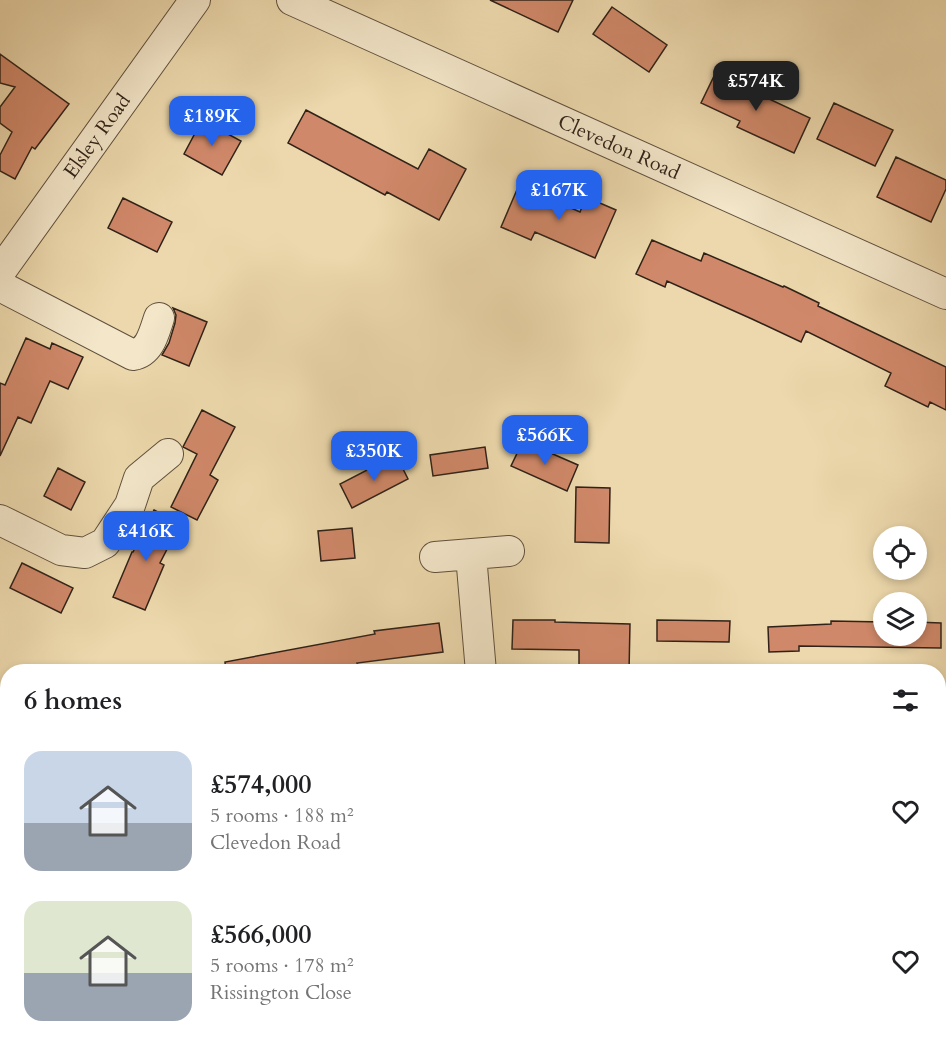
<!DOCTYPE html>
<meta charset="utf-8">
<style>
:root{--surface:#fff;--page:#f2f2f2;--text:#202124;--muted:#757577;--accent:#2563eb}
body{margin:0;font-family:Cardo,serif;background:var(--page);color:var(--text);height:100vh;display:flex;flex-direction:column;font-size:22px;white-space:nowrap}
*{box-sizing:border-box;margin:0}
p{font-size:20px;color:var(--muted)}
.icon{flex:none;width:33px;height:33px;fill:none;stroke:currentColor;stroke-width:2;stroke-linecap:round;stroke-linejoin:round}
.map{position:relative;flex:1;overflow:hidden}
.drawer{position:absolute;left:0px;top:664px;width:946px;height:386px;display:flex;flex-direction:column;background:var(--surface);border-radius:24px 24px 0 0;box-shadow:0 3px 9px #0003}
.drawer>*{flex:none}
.buttons{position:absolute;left:873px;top:526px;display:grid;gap:12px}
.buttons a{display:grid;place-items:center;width:54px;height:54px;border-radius:50%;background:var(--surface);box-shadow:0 3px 9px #0003;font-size:30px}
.price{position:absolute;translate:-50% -51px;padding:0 14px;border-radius:12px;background:var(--accent);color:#fff;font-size:20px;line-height:39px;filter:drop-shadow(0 2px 3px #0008)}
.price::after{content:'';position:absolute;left:50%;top:36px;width:18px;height:14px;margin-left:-9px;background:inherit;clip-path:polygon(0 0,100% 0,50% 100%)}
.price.selected{background:#222;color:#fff}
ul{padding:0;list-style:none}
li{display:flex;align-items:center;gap:18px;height:150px;padding:0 24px}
li span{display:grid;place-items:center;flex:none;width:168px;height:120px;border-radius:18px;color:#555}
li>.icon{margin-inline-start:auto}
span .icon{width:72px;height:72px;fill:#fffc;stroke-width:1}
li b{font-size:26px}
h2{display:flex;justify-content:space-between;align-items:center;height:72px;padding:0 24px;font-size:26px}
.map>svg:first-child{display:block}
.green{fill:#bdbd86;stroke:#76704f;stroke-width:1.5}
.building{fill:#cf8869;stroke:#302218;stroke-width:1.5}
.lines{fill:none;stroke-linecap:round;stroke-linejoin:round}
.minor-casing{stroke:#5f503d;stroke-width:32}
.minor{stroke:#f3e6c9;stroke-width:30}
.labels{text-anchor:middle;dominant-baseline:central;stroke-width:4.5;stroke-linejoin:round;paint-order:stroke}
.street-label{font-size:20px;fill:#302218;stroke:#f3e6c9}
</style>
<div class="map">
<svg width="946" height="1049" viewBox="0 0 946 1049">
<rect width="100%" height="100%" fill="#ecd8ac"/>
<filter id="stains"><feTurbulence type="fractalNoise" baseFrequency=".00333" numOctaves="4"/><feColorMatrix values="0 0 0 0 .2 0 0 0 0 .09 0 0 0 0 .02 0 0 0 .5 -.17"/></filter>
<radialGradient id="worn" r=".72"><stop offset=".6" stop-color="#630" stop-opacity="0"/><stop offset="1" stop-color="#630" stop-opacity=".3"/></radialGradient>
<path class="green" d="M 939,1037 L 946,1038 L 946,1049 L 927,1049 L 928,1043 L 939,1042 Z"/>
<path class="building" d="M 490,0 L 573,0 L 558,32 Z
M 612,7 L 667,45 L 649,72 L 593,34 Z
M 0,54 L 69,104 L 35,149 L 32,147 L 15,179 L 0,171 L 0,155 L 12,132 L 0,123 L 0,107 L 15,87 L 0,83 Z
M 717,70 L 749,85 L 748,89 L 810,118 L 794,153 L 737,127 L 740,121 L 701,103 Z
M 834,103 L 893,130 L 875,166 L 817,139 Z
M 306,110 L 418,169 L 429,149 L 466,169 L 439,220 L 387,192 L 385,195 L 288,143 Z
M 202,120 L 241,141 L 222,175 L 184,154 Z
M 896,157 L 946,180 L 946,189 L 931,222 L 877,197 Z
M 519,185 L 580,212 L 586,197 L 616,210 L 595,258 L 535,232 L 531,240 L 501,227 Z
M 123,198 L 172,222 L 157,252 L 108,228 Z
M 652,240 L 701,261 L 704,253 L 783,287 L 784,286 L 819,303 L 818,306 L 946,367 L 946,410 L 930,402 L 928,407 L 885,386 L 891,373 L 806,331 L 801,342 L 752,319 L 667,281 L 665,287 L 636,274 Z
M 173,308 L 207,322 L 189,366 L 162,355 L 169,343 L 175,323 L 176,315 Z
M 26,338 L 50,349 L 52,343 L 83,357 L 68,389 L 50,381 L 31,423 L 18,417 L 0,456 L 0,383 L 5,385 Z
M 202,410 L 235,427 L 210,475 L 218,480 L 197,520 L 171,507 L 197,454 L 183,447 Z
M 523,441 L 578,465 L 567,491 L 511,466 Z
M 485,447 L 488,468 L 433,476 L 430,455 Z
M 396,455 L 408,479 L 352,508 L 340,484 Z
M 58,468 L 85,482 L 71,510 L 44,496 Z
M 576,487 L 610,488 L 609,543 L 575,542 Z
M 154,510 L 180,524 L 160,563 L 164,565 L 145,610 L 113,597 L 132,552 L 133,552 Z
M 352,528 L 355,558 L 321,561 L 318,531 Z
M 22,563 L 73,588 L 61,613 L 10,588 Z
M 513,620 L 555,620 L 555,622 L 630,624 L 629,672 L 579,672 L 579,650 L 512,649 Z
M 657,620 L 730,621 L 729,642 L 657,641 Z
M 831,621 L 884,622 L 884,636 L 916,636 L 916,622 L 941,623 L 941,648 L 799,646 L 799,651 L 769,652 L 768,627 L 831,624 Z
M 439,623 L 443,652 L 357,663 L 358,665 L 322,672 L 226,672 L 225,662 L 375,634 L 374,631 Z"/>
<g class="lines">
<g class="minor-casing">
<path id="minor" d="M 292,0 L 946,294
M 0,272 L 195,0
M 0,286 L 133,355 C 150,352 154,333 159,318
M 0,520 L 61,550 L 85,553 L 105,543 L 130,505 L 139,478 L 168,454
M 471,555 L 481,672
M 435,557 L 509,551
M 939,729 L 946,729
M 0,799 L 8,798
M 939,1021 L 946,1021
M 37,1042 C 44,1046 52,1047 59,1042
M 558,1049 L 565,1042"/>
</g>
<use href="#minor" class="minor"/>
</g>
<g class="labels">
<g class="street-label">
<text transform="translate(97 136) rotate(-54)">Elsley Road</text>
<text transform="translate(619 147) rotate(24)">Clevedon Road</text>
</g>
</g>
<rect width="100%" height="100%" filter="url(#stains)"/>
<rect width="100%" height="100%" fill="url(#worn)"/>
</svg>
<div class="buttons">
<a><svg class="icon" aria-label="locate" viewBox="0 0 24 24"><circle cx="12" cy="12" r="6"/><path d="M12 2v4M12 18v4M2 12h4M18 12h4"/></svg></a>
<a><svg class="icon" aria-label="layers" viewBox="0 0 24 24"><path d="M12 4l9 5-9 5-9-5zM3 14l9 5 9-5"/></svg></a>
</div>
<b class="price selected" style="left:756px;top:112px">£574K</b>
<b class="price" style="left:212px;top:147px">£189K</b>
<b class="price" style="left:559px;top:221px">£167K</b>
<b class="price" style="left:545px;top:466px">£566K</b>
<b class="price" style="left:374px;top:482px">£350K</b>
<b class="price" style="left:146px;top:562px">£416K</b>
<section class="drawer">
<h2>6 homes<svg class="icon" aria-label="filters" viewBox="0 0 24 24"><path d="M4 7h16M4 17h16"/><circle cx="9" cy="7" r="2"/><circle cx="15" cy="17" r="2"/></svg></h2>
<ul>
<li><span style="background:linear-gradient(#c9d6e8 60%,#9aa5b1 0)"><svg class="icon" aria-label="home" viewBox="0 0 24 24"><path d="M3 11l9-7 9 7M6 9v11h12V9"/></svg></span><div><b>£574,000</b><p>5 rooms · 188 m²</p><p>Clevedon Road</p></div><svg class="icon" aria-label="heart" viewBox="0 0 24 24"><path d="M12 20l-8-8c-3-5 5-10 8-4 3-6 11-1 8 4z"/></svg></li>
<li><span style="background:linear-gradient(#dfe7d0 60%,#9aa5b1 0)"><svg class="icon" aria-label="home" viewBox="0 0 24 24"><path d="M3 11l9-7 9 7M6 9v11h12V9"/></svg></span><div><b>£566,000</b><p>5 rooms · 178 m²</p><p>Rissington Close</p></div><svg class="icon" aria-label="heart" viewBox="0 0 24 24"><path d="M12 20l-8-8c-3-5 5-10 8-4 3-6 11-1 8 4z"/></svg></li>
</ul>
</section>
</div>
